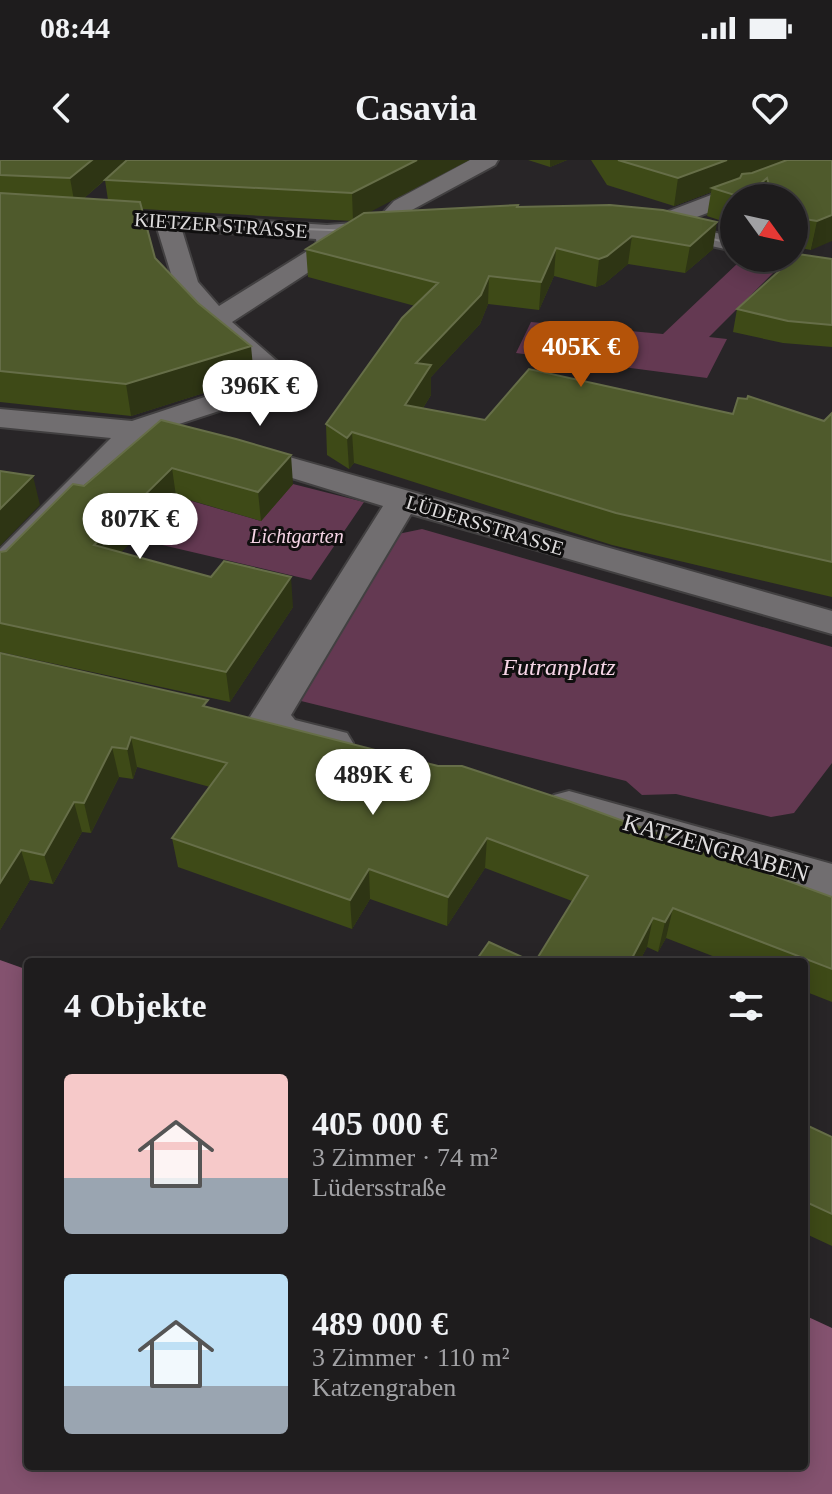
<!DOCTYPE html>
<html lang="de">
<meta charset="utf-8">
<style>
:root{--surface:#1e1c1d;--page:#2b292a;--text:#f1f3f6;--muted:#a1a1a4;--line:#3c3a3b;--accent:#b45309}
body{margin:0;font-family:"Times New Roman",serif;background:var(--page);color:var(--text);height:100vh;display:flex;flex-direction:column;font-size:30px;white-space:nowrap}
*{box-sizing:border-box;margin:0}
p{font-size:26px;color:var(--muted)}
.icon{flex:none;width:44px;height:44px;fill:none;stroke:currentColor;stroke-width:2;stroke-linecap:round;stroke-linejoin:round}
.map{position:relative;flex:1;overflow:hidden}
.sheet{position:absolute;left:24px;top:798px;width:784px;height:512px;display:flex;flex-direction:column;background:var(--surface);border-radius:8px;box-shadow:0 4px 20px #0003,0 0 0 2px var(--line)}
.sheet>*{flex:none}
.needle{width:52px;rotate:123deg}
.tools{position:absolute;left:720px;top:24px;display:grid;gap:16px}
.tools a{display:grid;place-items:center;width:88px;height:88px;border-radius:50%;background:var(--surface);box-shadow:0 4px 20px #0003,0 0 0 2px var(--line);font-size:40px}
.price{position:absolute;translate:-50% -68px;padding:0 18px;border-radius:28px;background:#fff;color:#222;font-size:26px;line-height:52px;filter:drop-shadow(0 2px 4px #0008)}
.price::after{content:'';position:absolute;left:50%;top:48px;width:24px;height:18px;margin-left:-12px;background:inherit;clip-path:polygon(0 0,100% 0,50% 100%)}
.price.on{background:var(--accent);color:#fff}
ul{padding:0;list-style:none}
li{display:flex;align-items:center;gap:24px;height:200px;padding:0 40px}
li span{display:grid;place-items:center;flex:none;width:224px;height:160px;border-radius:8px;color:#555}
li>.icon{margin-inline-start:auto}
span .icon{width:96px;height:96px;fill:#fffc;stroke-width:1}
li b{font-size:34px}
h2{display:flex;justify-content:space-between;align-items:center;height:96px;padding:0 40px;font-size:34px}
.status{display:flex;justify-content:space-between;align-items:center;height:56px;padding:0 40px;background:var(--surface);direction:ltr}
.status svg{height:22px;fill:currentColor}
header{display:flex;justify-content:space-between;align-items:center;height:104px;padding:0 40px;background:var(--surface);font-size:36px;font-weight:800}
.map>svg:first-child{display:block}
.green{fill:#643952}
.water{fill:#84526f}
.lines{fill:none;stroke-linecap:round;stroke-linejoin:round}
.minor-casing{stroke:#424041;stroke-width:4}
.minor{fill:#716e70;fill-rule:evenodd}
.tram{stroke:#8c898b;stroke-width:2}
.wall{fill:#3e4a17;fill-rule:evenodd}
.shaded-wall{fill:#2e3514}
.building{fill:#4f5a2c;stroke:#666e48;stroke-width:2}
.labels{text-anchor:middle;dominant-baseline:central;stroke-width:6;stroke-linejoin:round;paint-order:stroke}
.far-street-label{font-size:20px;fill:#dfddde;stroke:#100f0f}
.far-park-label{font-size:20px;font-style:italic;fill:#f6d5e6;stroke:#100f0f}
.park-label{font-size:24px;font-style:italic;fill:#f6d5e6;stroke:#100f0f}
.street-label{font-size:24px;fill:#dfddde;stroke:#100f0f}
</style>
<div class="status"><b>08:44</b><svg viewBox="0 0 49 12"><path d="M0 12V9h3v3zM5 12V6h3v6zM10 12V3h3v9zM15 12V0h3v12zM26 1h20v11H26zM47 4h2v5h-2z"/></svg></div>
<header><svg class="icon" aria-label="back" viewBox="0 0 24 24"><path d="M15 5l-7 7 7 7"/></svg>Casavia<svg class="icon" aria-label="heart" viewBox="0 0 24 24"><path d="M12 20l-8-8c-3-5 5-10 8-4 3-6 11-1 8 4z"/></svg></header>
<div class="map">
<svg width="832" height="1334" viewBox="0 0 832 1334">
<rect width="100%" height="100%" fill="#282527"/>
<path class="green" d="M 739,102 L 776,110 L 709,177 L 727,179 L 707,218 L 516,193 L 531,162 L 663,174 Z
M 126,322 L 261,361 L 293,324 L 364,342 L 311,420 L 77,365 Z
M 422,369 L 832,487 L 832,603 L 794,653 L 771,657 L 676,634 L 642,635 L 626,621 L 297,540 L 398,374 Z"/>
<path class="water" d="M 0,800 L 28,810 L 28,1306 L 804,1306 L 804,1155 L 832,1168 L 832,1334 L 0,1334 Z"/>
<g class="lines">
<g class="minor-casing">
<path id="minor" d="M 470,0 L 498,0 L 495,5 L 410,51 L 406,55 L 406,68 L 403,73 L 340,79 L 341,85 L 335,95 L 232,162 L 293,215 L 298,221 L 293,227 L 176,265 L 832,451 L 832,474 L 411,354 L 291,555 L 295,560 L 347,573 L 353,583 L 347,593 L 332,597 L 267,580 L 250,557 L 383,346 L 201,290 L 144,281 L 13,417 L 0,420 L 0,389 L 111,278 L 0,267 L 0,249 L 132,261 L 262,218 L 215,177 L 176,130 L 157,68 L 0,58 L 0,44 L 327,65 L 382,61 L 382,54 L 394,41 ZM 182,70 L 316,79 L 317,85 L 219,146 L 198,122 Z
M 803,0 L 832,0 L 832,3 L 746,38 L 734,38 L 734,43 L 678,64 L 734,77 L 734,91 L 643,71 L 640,66 L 643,61 Z
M 569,631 L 832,704 L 832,738 L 554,657 L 547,646 L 554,635 Z"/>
</g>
<use href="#minor" class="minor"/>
<path class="tram" d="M 122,62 L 354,71
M 695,75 L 734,84"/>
</g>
<path class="wall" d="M 0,0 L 469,0 L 367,53 L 517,47 L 713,89 L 685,113 L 628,104 L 604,124 L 596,127 L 554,116 L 539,150 L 488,144 L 480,164 L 431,217 L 431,235 L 423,248 L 485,260 L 733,254 L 824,261 L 832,253 L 832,437 L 612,385 L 354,303 L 349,309 L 327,295 L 326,264 L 415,146 L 308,117 L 306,89 L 352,61 L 142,49 L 155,98 L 254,217 L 131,256 L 0,242 ZM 105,20 L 108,40 L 83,39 Z
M 528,0 L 567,0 L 550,7 Z
M 591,0 L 832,0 L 811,90 L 794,87 L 794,38 L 734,38 L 734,65 L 707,56 L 711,32 L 674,46 L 607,25 Z
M 832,99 L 832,187 L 783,183 L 733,172 L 737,149 Z
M 161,260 L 293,324 L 261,361 L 176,336 L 121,392 L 293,447 L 230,542 L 0,492 L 0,392 L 6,391 Z
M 0,493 L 209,548 L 832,737 L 832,842 L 804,831 L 804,802 L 728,802 L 666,778 L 658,792 L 647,787 L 639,802 L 535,802 L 572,741 L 485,708 L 447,766 L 370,739 L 352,769 L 178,707 L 172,678 L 210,627 L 137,607 L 133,619 L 119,617 L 91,673 L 82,672 L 53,724 L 30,720 L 0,770 Z
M 804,964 L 832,977 L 832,1086 L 804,1073 Z"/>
<path class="shaded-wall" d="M 92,0 L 127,0 L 75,46 L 70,18 Z
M 417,0 L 469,0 L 353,61 L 352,33 Z
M 550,0 L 567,0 L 550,7 Z
M 727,0 L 795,0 L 712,28 L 711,32 L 674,46 L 678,18 Z
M 767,18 L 764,38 L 744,38 Z
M 832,55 L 832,81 L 811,90 L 817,61 Z
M 717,62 L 713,89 L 685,113 L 690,86 Z
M 632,76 L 628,104 L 604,124 L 596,127 L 599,99 Z
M 556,88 L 554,116 L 539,150 L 541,122 Z
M 776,98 L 782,98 L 781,102 L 775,104 Z
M 489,116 L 488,144 L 480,164 L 431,217 L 431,235 L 405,276 L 405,245 L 416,203 Z
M 251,186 L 254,217 L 131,256 L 126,224 Z
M 352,272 L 354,303 L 349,309 L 347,278 Z
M 291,295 L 293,324 L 261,361 L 258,332 Z
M 172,308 L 176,336 L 100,414 L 94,385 Z
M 33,316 L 40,345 L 0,386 L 0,349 Z
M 291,417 L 293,447 L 230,542 L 226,512 Z
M 131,577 L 137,607 L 133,619 L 127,589 Z
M 112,587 L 119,617 L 91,673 L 84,643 Z
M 74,642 L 82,672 L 53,724 L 44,695 Z
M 487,678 L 485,708 L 447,766 L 448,737 Z
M 21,690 L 30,720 L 0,770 L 0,723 Z
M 369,709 L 370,739 L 352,769 L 350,740 Z
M 673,748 L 666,778 L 658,792 L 665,762 Z
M 653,758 L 647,787 L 639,802 L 630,802 Z"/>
<path class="building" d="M 0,0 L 92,0 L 70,18 L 0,15 Z
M 127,0 L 417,0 L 352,33 L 105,20 Z
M 618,0 L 727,0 L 678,18 Z
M 787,0 L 832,0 L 832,55 L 817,61 L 798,58 L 797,66 L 794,66 L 794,38 L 773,38 L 767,18 L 744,38 L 712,28 L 740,18 L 742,14 L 752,13 Z
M 0,33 L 140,42 L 155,98 L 198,143 L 251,186 L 126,224 L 0,211 Z
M 518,45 L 517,47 L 610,45 L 663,50 L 717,62 L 690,86 L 632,76 L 607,96 L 599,99 L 556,88 L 541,122 L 489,116 L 481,135 L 416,203 L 431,205 L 405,245 L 485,260 L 529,209 L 733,254 L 738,238 L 747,239 L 748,236 L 824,261 L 832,253 L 832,402 L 616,353 L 352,272 L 347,278 L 326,264 L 402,158 L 438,123 L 306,89 L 364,53 Z
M 798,94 L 832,99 L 832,165 L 788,161 L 737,149 Z
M 161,260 L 236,279 L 291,295 L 258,332 L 172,308 L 94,385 L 211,417 L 224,401 L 291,417 L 226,512 L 0,463 L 0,392 L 6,391 L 73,324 L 84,326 Z
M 0,311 L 33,316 L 0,349 Z
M 0,493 L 208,540 L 203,546 L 438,606 L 462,606 L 571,642 L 832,737 L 832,809 L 673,748 L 665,762 L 653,758 L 630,802 L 535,802 L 588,716 L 487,678 L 448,737 L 369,709 L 350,740 L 172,678 L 227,603 L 131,577 L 127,589 L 112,587 L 84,643 L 74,642 L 44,695 L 21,690 L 0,723 Z
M 489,782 L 533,802 L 475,802 Z
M 804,964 L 832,977 L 832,1054 L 804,1041 Z"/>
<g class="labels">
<g class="far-street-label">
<text transform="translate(221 65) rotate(4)">KIETZER STRASSE</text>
<text transform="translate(485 365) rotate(17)">LÜDERSSTRASSE</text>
</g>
<g class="far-park-label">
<text x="297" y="376">Lichtgarten</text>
</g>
<g class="park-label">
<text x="559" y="507">Futranplatz</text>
</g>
<g class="street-label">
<text transform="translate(716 688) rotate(16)">KATZENGRABEN</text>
</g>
</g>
</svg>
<div class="tools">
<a><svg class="needle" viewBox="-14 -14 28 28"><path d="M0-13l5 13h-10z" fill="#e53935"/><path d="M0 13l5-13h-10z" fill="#a1a1a4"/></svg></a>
</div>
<b class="price on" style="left:581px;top:229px">405K €</b>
<b class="price" style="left:260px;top:268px">396K €</b>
<b class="price" style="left:140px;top:401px">807K €</b>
<b class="price" style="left:373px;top:657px">489K €</b>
<section class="sheet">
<h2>4 Objekte<svg class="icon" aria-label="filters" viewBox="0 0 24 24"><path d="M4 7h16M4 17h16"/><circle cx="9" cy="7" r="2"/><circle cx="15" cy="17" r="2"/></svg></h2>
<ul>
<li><span style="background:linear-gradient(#f6c9c9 65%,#9aa5b1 0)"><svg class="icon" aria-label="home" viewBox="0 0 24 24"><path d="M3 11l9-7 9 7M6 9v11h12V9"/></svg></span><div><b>405 000 €</b><p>3 Zimmer · 74 m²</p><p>Lüdersstraße</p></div></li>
<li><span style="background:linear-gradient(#bfe0f5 70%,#9aa5b1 0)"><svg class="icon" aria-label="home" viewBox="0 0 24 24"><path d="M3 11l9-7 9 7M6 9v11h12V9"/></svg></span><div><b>489 000 €</b><p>3 Zimmer · 110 m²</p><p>Katzengraben</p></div></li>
</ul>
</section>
</div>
